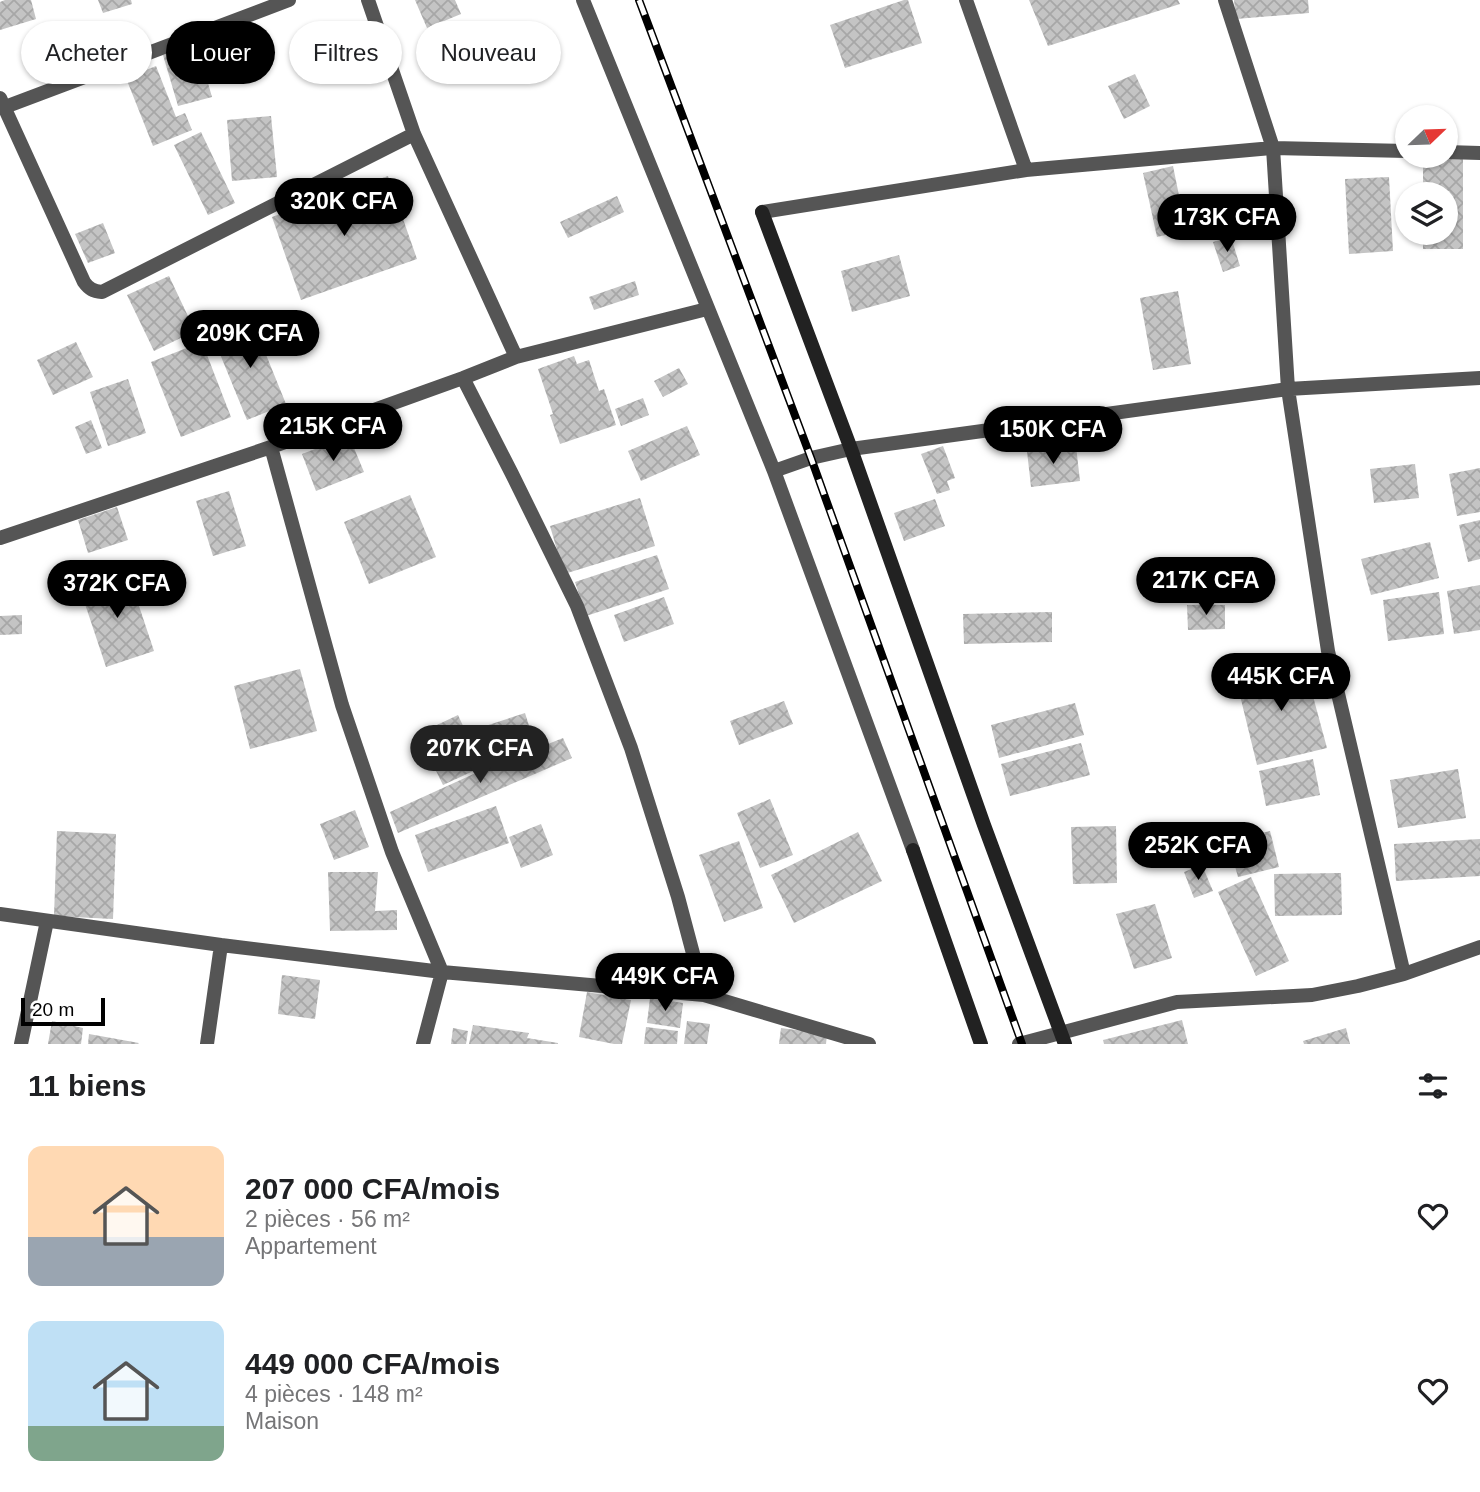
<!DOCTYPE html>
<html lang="fr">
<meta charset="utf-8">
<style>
:root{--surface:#fff;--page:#f2f2f2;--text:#202124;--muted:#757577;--accent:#000}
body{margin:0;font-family:Arial,sans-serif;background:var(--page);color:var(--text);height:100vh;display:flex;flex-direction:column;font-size:26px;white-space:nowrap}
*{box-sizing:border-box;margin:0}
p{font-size:23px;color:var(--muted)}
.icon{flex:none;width:38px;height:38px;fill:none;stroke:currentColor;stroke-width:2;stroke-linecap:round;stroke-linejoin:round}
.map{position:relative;height:1044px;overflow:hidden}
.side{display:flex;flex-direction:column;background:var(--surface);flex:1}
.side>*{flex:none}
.top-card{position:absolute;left:21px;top:21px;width:700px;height:63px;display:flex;gap:14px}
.needle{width:46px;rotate:67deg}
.controls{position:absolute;left:1395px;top:105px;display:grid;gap:14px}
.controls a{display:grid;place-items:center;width:63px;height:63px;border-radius:50%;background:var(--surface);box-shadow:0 2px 5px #0004;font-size:35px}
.scale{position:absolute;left:21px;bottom:18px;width:84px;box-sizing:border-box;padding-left:7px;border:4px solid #000;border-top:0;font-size:19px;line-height:24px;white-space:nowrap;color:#000;-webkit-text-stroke:5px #fff;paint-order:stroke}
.price{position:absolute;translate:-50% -60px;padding:0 16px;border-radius:24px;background:var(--accent);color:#fff;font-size:23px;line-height:46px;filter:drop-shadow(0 2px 4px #0008)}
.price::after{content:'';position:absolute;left:50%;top:42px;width:21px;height:16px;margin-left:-10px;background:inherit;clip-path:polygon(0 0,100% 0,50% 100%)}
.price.on{background:#222;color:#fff}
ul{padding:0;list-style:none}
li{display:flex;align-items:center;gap:21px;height:175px;padding:0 28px}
li span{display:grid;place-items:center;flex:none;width:196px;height:140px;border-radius:14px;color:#555}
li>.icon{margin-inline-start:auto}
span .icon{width:84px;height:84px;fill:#fffc;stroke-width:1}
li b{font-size:30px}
h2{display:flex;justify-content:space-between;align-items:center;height:84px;padding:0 28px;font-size:30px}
.pill{padding:0 24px;border-radius:32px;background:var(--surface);box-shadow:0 2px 5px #0004;font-size:24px;line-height:63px}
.pill.on{background:var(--accent);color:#fff}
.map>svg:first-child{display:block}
.building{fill:url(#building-cross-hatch)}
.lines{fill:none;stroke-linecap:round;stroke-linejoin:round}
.street{stroke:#555;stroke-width:14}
.secondary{stroke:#222;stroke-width:14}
.rail-casing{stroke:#000;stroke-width:8}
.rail{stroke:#fff;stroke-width:5;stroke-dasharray:16;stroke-linecap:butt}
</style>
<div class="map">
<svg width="1480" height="1044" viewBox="0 0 1480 1044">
<defs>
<pattern id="building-cross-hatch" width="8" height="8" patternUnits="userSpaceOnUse" patternTransform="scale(1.75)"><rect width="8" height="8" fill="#c4c4c4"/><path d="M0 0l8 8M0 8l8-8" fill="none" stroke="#a7a7a7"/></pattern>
</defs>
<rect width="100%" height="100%" fill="#fff"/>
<path class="building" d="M 5,0 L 31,0 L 36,19 L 0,30 L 0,2 Z
M 98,0 L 131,0 L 132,4 L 103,13 Z
M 415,0 L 455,0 L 461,14 L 427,28 Z
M 904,0 L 908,0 L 922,43 L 845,68 L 830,25 Z
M 1029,0 L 1178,0 L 1180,4 L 1048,46 Z
M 1234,0 L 1308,0 L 1309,13 L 1236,19 Z
M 529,22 L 547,60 L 496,84 L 478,45 Z
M 83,36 L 89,51 L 75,57 L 68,41 Z
M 197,45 L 212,97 L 178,106 L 163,55 Z
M 156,66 L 176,117 L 185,113 L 192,130 L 153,146 L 126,78 Z
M 1135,74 L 1150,106 L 1124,119 L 1108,86 Z
M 271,116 L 277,177 L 232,181 L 227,120 Z
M 201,132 L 235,203 L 208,215 L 174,145 Z
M 1423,156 L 1463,156 L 1463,249 L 1423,249 L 1423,233 L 1446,233 L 1446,194 L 1423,194 Z
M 1173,166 L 1186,230 L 1157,237 L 1143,173 Z
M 388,176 L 417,259 L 301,300 L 272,217 Z
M 1389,177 L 1393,251 L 1349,254 L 1345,179 Z
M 617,196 L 624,212 L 568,238 L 560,222 Z
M 103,223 L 115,253 L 88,263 L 75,234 Z
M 1231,237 L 1240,266 L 1223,272 L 1213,242 Z
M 899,255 L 910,296 L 852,312 L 841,271 Z
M 169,276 L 195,331 L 154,351 L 127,295 Z
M 635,281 L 639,295 L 594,310 L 589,297 Z
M 1178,291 L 1191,364 L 1153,370 L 1140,298 Z
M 252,320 L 286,404 L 247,420 L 213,337 Z
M 76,342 L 93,377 L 53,395 L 37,360 Z
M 202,342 L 231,417 L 181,437 L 151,362 Z
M 574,356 L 577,364 L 589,360 L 599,391 L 604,389 L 616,425 L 560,444 L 550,415 L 553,414 L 538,369 Z
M 679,368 L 688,384 L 663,397 L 654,381 Z
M 128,379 L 146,433 L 108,446 L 90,392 Z
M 643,398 L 649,415 L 621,426 L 615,409 Z
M 91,420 L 102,448 L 86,454 L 75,427 Z
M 687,426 L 700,455 L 641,481 L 628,451 Z
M 349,436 L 364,472 L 316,491 L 302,454 Z
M 943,446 L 955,478 L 947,481 L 950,490 L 937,494 L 921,454 Z
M 1076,446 L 1080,481 L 1031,487 L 1027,451 Z
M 1415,464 L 1419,498 L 1374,503 L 1370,469 Z
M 1480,468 L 1480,512 L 1457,516 L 1449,474 Z
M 229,491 L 246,546 L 213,556 L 196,501 Z
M 410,495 L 436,557 L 369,584 L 344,522 Z
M 640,498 L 655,546 L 564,574 L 550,526 Z
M 935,499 L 945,526 L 904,541 L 894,513 Z
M 117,507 L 128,540 L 88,553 L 78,520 Z
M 1480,520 L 1480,559 L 1468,562 L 1459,525 Z
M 1430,542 L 1439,578 L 1371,595 L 1361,559 Z
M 657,555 L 669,589 L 586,616 L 575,582 Z
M 128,573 L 154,651 L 106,667 L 80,589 Z
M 1480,585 L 1480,630 L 1454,634 L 1447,591 Z
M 1439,592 L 1444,634 L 1388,641 L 1383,600 Z
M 664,597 L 674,624 L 624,642 L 614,615 Z
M 1187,605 L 1225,605 L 1225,629 L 1188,630 Z
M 1052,612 L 1052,642 L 964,644 L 963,614 Z
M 22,615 L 22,634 L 0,635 L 0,616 Z
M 1304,663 L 1327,748 L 1257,765 L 1235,675 Z
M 300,669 L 317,731 L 250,749 L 234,686 Z
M 784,701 L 793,724 L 739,745 L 730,721 Z
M 1075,703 L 1084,735 L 999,758 L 991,725 Z
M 525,713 L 536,748 L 484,765 L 473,730 Z
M 458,715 L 482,767 L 443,785 L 418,734 Z
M 563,738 L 572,758 L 398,833 L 390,812 L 478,772 Z
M 1081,743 L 1090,775 L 1010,796 L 1001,764 Z
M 1313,759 L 1320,795 L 1266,806 L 1259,771 Z
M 1458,769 L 1466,818 L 1398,828 L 1390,780 Z
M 770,799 L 793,855 L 760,868 L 737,813 Z
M 496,806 L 509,843 L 428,872 L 415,835 Z
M 355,810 L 369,847 L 334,860 L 320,824 Z
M 541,824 L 553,855 L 521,868 L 509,837 Z
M 1116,826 L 1117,883 L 1073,884 L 1071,827 Z
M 57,831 L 116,834 L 113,919 L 54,916 Z
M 1270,831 L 1279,867 L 1238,877 L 1228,841 Z
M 858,832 L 882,881 L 794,923 L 771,875 Z
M 1480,839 L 1480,876 L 1396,881 L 1394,844 Z
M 739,841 L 763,908 L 724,922 L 699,855 Z
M 1202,865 L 1213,891 L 1194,898 L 1184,872 Z
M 328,872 L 378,872 L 375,911 L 397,910 L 397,930 L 330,931 Z
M 1341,873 L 1342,915 L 1275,916 L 1274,874 Z
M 1251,877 L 1289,961 L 1256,976 L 1218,892 Z
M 1155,904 L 1172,958 L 1134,969 L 1116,914 Z
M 282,975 L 320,980 L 315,1019 L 278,1014 Z
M 587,992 L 631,1000 L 622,1044 L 614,1044 L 579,1037 Z
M 650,998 L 683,1003 L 680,1028 L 647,1023 Z
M 1182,1020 L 1188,1044 L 1104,1044 L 1103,1040 Z
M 52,1021 L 83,1028 L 81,1044 L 48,1044 Z
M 687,1021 L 710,1024 L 707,1044 L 684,1044 Z
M 473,1025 L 529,1033 L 527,1038 L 558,1043 L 558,1044 L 469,1044 Z
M 646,1027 L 678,1031 L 677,1044 L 644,1044 Z
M 453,1028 L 468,1031 L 466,1044 L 451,1044 Z
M 781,1028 L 827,1034 L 826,1044 L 779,1044 Z
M 1346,1028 L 1350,1044 L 1304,1044 L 1303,1041 Z
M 89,1034 L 139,1043 L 138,1044 L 88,1044 Z"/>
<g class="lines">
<path class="street" d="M 368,0 L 414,134 L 516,357
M 583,0 L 774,471 L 913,850
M 966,0 L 1026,170
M 1225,0 L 1273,148 L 1288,389 L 1328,651 L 1404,974
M 0,98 L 84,282 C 89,289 93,291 102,292 L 414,134
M 5,107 L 289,0
M 1446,152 L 1480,153
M 762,212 L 1026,170 L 1273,148 L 1407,151
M 463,378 L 512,474 L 577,606 L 631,748 L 678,897 L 704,995
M 271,447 L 342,705 L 392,852 L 442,972 L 423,1044
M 774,471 L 811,458 L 851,449 L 1288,389 L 1480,378
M 0,538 L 271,447 L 463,378 L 516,357 L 707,309
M 0,914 L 221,945 L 442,972 L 704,995 L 869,1044
M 21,1044 L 47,921
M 207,1044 L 221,945
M 1019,1044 L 1177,1002 L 1312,995 L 1358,986 L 1404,974 L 1480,947"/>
<path class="secondary" d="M 762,212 L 851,449 L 984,825 L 1065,1044
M 913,850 L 981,1044"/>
<g class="rail-casing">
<path id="rail" d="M 639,0 L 811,458 L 1022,1044"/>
</g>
<use href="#rail" class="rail"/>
</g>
</svg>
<div class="controls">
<a><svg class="needle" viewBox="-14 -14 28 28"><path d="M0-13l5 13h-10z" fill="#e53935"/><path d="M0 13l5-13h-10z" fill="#757577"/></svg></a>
<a><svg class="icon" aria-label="layers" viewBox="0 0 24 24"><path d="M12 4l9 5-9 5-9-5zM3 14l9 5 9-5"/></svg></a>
</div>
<div class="scale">20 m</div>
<b class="price" style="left:344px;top:238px">320K CFA</b>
<b class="price" style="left:1227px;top:254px">173K CFA</b>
<b class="price" style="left:250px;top:370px">209K CFA</b>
<b class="price" style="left:333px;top:463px">215K CFA</b>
<b class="price" style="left:1053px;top:466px">150K CFA</b>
<b class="price" style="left:1206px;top:617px">217K CFA</b>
<b class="price" style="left:117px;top:620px">372K CFA</b>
<b class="price" style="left:1281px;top:713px">445K CFA</b>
<b class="price on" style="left:480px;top:785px">207K CFA</b>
<b class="price" style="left:1198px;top:882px">252K CFA</b>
<b class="price" style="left:665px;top:1013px">449K CFA</b>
<div class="top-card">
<a class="pill">Acheter</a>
<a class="pill on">Louer</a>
<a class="pill">Filtres</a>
<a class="pill">Nouveau</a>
</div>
</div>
<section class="side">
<h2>11 biens<svg class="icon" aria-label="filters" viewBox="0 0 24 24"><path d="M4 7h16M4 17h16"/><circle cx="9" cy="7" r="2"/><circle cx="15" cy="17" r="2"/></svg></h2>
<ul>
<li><span style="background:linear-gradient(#ffd9b3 65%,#9aa5b1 0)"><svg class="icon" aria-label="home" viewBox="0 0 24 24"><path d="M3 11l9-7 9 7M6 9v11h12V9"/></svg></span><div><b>207 000 CFA/mois</b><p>2 pièces · 56 m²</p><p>Appartement</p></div><svg class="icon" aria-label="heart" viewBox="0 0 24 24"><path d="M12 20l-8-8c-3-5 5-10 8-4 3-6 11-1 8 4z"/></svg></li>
<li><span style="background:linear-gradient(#bfe0f5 75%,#7fa58c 0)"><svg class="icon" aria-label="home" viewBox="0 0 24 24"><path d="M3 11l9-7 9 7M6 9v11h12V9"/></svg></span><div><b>449 000 CFA/mois</b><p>4 pièces · 148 m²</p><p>Maison</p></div><svg class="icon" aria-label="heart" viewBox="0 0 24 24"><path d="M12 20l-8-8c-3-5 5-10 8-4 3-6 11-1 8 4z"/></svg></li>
</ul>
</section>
